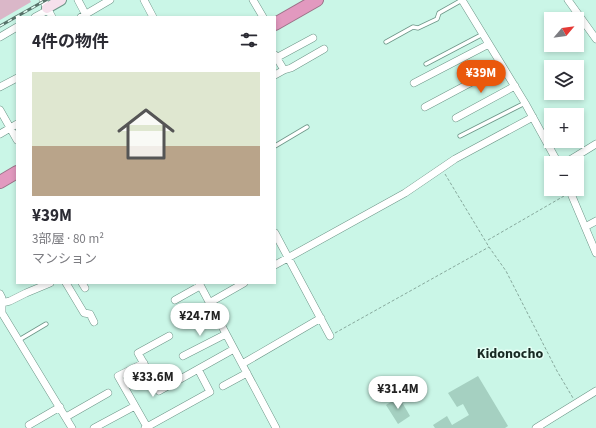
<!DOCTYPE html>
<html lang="ja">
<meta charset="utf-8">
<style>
:root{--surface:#fff;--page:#f2f2f3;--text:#2b2b33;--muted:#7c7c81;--line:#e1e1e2;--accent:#ea580c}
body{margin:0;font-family:"Source Sans 3","Noto Sans JP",sans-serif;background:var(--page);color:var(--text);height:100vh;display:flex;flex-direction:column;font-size:15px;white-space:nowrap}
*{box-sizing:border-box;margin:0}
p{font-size:13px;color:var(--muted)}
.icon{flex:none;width:22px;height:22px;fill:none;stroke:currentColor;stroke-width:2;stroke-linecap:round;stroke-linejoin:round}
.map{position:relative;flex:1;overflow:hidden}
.panel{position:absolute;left:16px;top:16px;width:260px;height:268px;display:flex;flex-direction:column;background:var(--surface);border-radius:0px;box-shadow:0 2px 6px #0003}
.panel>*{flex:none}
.needle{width:26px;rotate:61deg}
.buttons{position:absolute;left:544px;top:12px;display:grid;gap:8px}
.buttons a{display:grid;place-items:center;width:40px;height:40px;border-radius:0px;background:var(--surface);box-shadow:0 2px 6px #0003;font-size:20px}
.price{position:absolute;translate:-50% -34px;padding:0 9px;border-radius:14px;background:#fff;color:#222;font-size:13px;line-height:26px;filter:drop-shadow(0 1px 2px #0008)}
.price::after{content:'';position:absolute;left:50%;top:24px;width:12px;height:9px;margin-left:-6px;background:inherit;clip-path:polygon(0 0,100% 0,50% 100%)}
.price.on{background:var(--accent);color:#fff}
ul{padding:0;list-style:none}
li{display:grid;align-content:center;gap:8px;height:212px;padding:0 16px}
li+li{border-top:1px solid var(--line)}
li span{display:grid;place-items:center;height:124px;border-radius:0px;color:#555}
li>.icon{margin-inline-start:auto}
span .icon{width:72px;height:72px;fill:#fffc;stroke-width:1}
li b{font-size:17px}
h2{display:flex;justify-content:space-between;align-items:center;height:48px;padding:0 16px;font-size:17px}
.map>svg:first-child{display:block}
.green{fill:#dab7c8}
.building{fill:#a5d0c1}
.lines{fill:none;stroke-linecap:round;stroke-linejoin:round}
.lane-casing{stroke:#6d9688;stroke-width:5}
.street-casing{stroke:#6d9688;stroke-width:8}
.secondary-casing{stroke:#6d9688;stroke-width:12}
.highway-casing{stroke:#9b7288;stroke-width:14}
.path{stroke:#87a99d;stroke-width:1;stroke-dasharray:3 2;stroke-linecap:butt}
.lane{stroke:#fff;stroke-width:3.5}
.street{stroke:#fff;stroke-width:7}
.secondary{stroke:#f6e0ec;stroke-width:10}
.highway{stroke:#e299bf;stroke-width:12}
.rail-casing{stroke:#58736a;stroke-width:3}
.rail{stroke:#e5fff5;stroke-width:1.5;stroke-dasharray:4.5;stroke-linecap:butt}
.labels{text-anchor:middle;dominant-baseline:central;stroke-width:3;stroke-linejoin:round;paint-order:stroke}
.neighbourhood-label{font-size:14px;font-weight:bold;fill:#182923;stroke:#e5fff5}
</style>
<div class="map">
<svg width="596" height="428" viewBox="0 0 596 428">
<rect width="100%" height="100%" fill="#caf6e7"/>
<path class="green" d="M 0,0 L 30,0 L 31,2 L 0,20 Z"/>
<path class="building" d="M 478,376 L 508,426 L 505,428 L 435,428 L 433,425 L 447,416 L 452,425 L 469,415 L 463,404 L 457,407 L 448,393 Z
M 399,397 L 410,416 L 398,424 L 386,405 Z"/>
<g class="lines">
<g class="lane-casing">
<path id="lane" d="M 386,42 L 413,27 L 418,28 L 437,19 L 439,13 L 462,0
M 426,64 L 483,34
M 460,136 L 525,103
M 275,146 L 307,127
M 19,340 L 46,324"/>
</g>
<g class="street-casing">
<path id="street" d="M 43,0 L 52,17
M 78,0 L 87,17
M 144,0 L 153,17
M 253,0 L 263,17
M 462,0 L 525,103 L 558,163
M 568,0 L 596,39
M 35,17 L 48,10
M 81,17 L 110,0
M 0,37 L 17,27
M 275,55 L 284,70 L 275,75
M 276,58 L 313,38
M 284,70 L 291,68 L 324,49
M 414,83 L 489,44
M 0,87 L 17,78
M 425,107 L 502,66
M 0,110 L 17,140
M 456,118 L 515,86
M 0,134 L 17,124
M 565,163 L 596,144
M 569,189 L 596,253
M 585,227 L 596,221
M 275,233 L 330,336
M 275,265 L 405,193 L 455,159 L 533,117
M 66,283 L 84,313 L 90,314 L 94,322
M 82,283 L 85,288
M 199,283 L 276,428
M 0,294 L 2,298 L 2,313 L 72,428
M 175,300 L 200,286
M 2,303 L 10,301 L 26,293 L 50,283
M 209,303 L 244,283
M 169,336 L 138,353 L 159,391 L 234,349
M 183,356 L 226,334
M 144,363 L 118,376 L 147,427
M 242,364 L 321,318
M 223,386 L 247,373
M 66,417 L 108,393
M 29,425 L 60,407
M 94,428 L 135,406
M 145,428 L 210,392 L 198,369
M 536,428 L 596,391"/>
</g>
<g class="secondary-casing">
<path id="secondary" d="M 47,8 L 61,0"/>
</g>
<g class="highway-casing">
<path id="highway" d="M 275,24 L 317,0
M 0,182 L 17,172"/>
</g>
<path class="path" d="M 445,174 L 489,247 L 506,271 L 557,371 L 573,398
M 488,240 L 564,196
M 335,333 L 489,247"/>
<use href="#lane" class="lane"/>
<use href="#street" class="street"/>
<use href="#secondary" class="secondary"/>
<use href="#highway" class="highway"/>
<g class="rail-casing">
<path id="rail" d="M 0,26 L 46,0"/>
</g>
<use href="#rail" class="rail"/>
</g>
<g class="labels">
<g class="neighbourhood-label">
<text x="510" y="354">Kidonocho</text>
</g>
</g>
</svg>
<div class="buttons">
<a><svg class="needle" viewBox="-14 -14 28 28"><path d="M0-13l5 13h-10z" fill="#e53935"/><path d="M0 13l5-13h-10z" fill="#7c7c81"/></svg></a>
<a><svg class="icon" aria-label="layers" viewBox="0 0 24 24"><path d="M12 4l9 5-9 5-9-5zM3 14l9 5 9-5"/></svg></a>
<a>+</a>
<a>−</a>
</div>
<b class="price on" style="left:481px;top:94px">¥39M</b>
<b class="price" style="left:200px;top:337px">¥24.7M</b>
<b class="price" style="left:153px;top:398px">¥33.6M</b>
<b class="price" style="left:398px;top:410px">¥31.4M</b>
<section class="panel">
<h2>4件の物件<svg class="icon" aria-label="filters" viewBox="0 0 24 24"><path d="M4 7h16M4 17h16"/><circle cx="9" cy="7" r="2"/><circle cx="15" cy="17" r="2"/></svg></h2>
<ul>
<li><span style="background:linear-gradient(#dfe7d0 60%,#b9a48a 0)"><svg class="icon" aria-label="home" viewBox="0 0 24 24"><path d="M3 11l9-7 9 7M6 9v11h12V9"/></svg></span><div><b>¥39M</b><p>3部屋 · 80 m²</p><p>マンション</p></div></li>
</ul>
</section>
</div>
